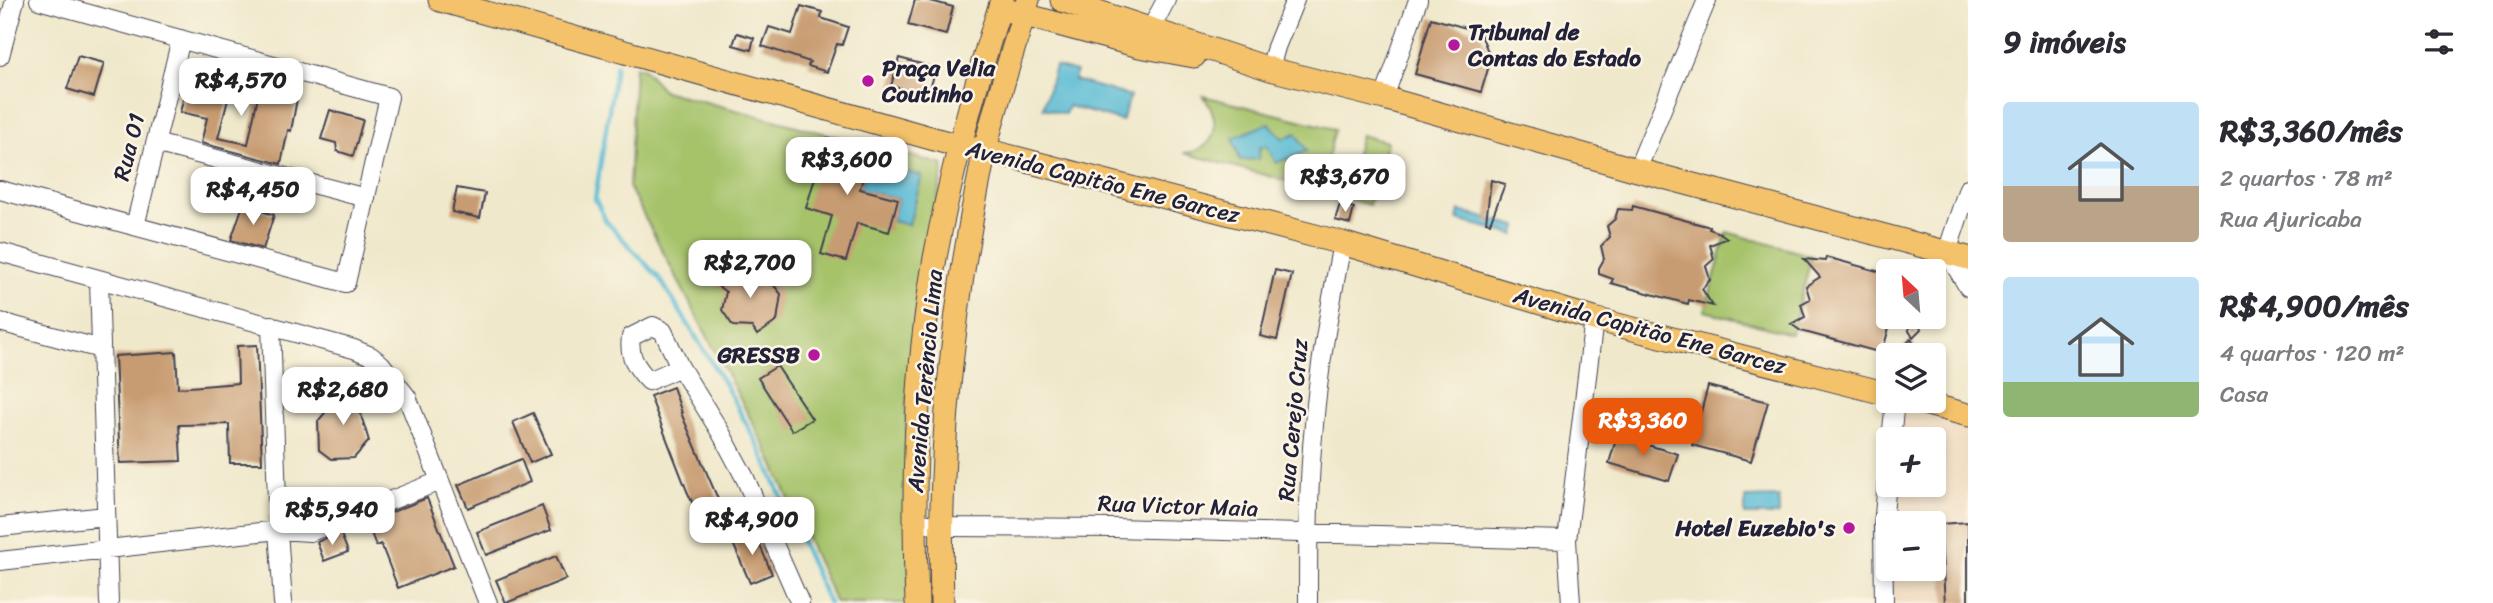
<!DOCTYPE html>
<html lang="pt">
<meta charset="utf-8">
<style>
:root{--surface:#fff;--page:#f7f7f7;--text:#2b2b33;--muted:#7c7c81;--accent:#ea580c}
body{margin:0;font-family:Sriracha,sans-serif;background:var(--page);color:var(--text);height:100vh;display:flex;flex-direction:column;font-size:26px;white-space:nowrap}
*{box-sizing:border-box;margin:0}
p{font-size:23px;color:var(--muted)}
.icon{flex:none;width:38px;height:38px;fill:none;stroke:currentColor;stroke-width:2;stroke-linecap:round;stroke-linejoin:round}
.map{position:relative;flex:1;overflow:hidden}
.sheet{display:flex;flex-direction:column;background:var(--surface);width:525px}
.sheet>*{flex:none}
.needle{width:46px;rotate:334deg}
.controls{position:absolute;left:1876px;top:259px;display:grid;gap:14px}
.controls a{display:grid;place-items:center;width:70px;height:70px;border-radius:7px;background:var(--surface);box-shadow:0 4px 10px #0003;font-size:35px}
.price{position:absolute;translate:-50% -60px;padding:0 16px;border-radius:14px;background:#fff;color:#222;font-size:23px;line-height:46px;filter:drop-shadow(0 2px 4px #0008)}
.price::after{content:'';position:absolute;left:50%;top:42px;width:21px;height:16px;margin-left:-10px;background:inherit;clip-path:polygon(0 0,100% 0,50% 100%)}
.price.on{background:var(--accent);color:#fff}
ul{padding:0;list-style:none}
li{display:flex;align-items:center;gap:21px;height:175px;padding:0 35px}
li span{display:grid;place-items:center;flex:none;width:196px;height:140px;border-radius:7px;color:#555}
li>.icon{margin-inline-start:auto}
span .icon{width:84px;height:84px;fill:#fffc;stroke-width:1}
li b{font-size:30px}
h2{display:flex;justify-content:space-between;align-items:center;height:84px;padding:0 35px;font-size:30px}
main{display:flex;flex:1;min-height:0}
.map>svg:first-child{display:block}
.built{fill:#eed7bb;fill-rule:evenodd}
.green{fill:#a6c36a;stroke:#647252;stroke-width:2}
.water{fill:#56bad4;stroke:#3c6e88;stroke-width:2}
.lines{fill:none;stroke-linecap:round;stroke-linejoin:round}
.stream{stroke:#56bad4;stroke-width:4.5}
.building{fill:#c89c72}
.minor-casing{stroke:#414051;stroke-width:20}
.major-casing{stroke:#414051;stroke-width:25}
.minor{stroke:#fff;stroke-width:18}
.major{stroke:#f4c26a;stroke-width:23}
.poi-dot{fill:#b5179e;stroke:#fcf5e5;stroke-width:2.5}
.labels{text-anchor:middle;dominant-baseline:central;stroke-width:5;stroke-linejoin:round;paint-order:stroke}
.poi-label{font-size:23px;font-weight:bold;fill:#22223b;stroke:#fcf5e5;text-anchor:start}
.street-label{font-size:23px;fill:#22223b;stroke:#fcf5e5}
</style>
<main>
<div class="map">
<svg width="1968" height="603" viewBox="0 0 1968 603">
<rect width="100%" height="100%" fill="#fcf5e5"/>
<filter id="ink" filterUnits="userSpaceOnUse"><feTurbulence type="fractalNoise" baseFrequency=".0143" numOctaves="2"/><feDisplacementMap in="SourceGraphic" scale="14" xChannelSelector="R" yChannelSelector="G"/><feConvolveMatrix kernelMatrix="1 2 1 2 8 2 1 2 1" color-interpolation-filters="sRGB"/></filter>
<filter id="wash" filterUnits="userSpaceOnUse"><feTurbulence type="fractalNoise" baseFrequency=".00686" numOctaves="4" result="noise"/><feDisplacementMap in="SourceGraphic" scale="28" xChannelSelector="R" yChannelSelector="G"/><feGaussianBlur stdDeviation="1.57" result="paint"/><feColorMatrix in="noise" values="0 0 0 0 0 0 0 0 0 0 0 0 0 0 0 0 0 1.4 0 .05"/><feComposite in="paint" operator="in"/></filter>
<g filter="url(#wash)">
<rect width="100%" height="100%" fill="#efe8cb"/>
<path class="built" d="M 1895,401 L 1913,401 L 1968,416 L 1968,603 L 1885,603 L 1889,485 L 1934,485 L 1934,439 L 1892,439 ZM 1888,523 L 1934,523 L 1934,569 L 1888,569 Z"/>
<path class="green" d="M 635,66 L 643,68 L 664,91 L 944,165 L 918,300 L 906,409 L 910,603 L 836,603 L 767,450 L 629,187 Z
M 1203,96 L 1335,129 L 1320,190 L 1184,153 C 1219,150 1222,119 1203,96 Z
M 1361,135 L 1387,142 L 1369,205 L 1344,198 Z
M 1727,232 L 1812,256 L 1791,334 L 1705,311 Z"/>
<path class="water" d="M 1055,66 L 1076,72 L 1074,80 L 1130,96 L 1122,121 L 1068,106 L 1065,114 L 1043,108 Z
M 1269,123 L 1283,139 L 1296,133 L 1307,151 L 1276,163 L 1267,146 L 1260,147 L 1258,159 L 1240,160 L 1233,138 Z
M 868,162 L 922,176 L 909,225 L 892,221 L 898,199 L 860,189 Z
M 1459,211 L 1517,226 L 1515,235 L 1457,220 Z
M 1779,497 L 1779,515 L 1745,515 L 1745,498 Z"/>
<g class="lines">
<path class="stream" d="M 616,66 L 595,199 L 606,221 L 660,279 L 726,386 L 760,449 L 829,603"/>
</g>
<g id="blocks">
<path class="building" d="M 915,0 L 927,0 L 953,7 L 946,35 L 908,25 Z
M 801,6 L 822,12 L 821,18 L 848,27 L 842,45 L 837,44 L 827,72 L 808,66 L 810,62 L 762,46 L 769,27 L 792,34 Z
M 1431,18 L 1480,32 L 1491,59 L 1481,92 L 1415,74 Z
M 737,33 L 754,38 L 751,50 L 733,45 Z
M 78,56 L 104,63 L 94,97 L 67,89 Z
M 899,58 L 936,68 L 928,96 L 891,86 Z
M 190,73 L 232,84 L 218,138 L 248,144 L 259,91 L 297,99 L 291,131 L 288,130 L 281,164 L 201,143 L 207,118 L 180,112 Z
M 330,110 L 363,120 L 353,156 L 337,151 L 336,143 L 321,139 Z
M 827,138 L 871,150 L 860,189 L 898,199 L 889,232 L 857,223 L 846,261 L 821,254 L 832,216 L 806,208 Z
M 1491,180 L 1505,184 L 1490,223 L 1486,222 Z
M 457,188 L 485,193 L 480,218 L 452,212 Z
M 1340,204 L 1354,208 L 1350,224 L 1335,220 Z
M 243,205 L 274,215 L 263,249 L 231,240 Z
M 1633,206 L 1710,227 L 1709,229 L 1720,233 L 1727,238 L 1710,245 L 1714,259 L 1706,266 L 1710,280 L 1702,289 L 1713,306 L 1689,300 L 1688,304 L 1611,283 L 1613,279 L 1599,274 L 1599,268 L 1604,259 L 1601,246 L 1610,237 L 1607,226 L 1615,219 L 1618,209 L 1632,210 Z
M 1826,257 L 1888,274 L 1888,317 L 1892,317 L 1882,353 L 1801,331 L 1791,324 L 1805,317 L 1801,304 L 1810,299 L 1806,286 L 1820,277 L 1804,259 L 1825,261 Z
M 734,268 L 764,273 L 781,294 L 777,321 L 757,335 L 752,327 L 733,326 L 722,310 L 726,292 L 716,285 Z
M 1275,270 L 1292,274 L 1277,340 L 1260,336 Z
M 1908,317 L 1917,317 L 1921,329 L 1913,337 L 1909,331 Z
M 1911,339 L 1917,350 L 1914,355 L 1904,355 L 1902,348 Z
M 257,345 L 262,463 L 230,463 L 229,424 L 179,425 L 181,461 L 120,463 L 115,356 L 176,352 L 178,388 L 238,383 L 237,346 Z
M 777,366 L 812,419 L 792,431 L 758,378 Z
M 352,380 L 359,385 L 359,395 L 346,403 L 361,415 L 369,441 L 354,458 L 331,459 L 319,450 L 318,421 L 329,408 L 339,406 L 343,383 Z
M 1708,386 L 1768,402 L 1751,461 L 1692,445 Z
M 673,387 L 682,413 L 681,413 L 733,534 L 711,543 L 687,491 L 650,396 Z
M 533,413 L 551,454 L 530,463 L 513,422 Z
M 1617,436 L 1678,454 L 1669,481 L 1609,463 Z
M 521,459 L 530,482 L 468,508 L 458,485 Z
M 427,498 L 454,566 L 398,588 L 381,544 L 376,546 L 367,522 Z
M 542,506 L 551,530 L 486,555 L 477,532 Z
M 1968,522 L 1968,603 L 1945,603 L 1940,524 Z
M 754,531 L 772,574 L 750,583 L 732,541 Z
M 340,532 L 348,552 L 324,561 L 317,542 Z
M 556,556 L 566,579 L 506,603 L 496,580 Z"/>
</g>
</g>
<g filter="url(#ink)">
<use href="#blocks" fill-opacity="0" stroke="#414051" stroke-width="2"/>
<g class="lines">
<g class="minor-casing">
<path id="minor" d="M 1151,29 L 1166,0
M 0,56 L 15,0
M 1270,69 L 1276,47 L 1295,0
M 1384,98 L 1418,0
M 155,143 L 366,198
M 1637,170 L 1707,0
M 1968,188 L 1947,252 L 1968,287
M 0,190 L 346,283 L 389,97 L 39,0
M 135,226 L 181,39
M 0,252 L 354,349 L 371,356 L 381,364 L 407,397 L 488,603
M 99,280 L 109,603
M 0,322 L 101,349
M 271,325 L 278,530 L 283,603
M 680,367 L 649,381 C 636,367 628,356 631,337 L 653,326 L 663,331 L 680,367 L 721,433 L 745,478 L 800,603
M 1891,439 L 1895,401
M 914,522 L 949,527 L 1114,528 L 1567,540
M 0,527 L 106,516
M 0,561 L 278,530 L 310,532 L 440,481
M 1308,603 C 1308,544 1308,484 1314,425 C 1319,364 1331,303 1342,243
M 1571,603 L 1567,540 L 1594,319
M 1884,603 L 1883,527 L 1888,469"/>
</g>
<g class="major-casing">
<path id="major" d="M 440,0 L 959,146 L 985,150 L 1342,243 L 1594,319 L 1888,394
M 1062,0 L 1270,69 L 1384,98 L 1637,170 L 1968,258
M 1010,11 L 1139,46 L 1194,56
M 1916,401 L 1968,415
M 917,603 C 912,488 915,371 935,258 C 951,170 975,85 1002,0
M 942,603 C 938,452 953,301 984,154 C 996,102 1013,51 1028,0"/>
</g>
<use href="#minor" class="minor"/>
<use href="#major" class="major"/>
</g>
</g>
<g class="poi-dot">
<circle cx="1454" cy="45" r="7"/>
<circle cx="868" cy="81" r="7"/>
<circle cx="814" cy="355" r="7"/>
<circle cx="1849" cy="528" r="7"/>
</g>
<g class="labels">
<g class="poi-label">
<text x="1468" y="32">Tribunal de<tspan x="1468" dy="26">Contas do Estado</tspan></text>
<text x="882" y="68">Praça Velia<tspan x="882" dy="26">Coutinho</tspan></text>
<text x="800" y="355" text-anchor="end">GRESSB</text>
<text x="1835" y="528" text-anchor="end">Hotel Euzebio's</text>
</g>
<g class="street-label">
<text transform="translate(129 147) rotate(-76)">Rua 01</text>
<text transform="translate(1103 182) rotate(14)">Avenida Capitão Ene Garcez</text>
<text transform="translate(1650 331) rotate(15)">Avenida Capitão Ene Garcez</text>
<text transform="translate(925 381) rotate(-85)">Avenida Terêncio Lima</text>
<text transform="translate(1293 420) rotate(-85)">Rua Cerejo Cruz</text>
<text transform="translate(1178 506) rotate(2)">Rua Victor Maia</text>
</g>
</g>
</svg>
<div class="controls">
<a><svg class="needle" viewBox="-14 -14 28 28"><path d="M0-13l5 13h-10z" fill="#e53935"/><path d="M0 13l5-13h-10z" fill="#7c7c81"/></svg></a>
<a><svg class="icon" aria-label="layers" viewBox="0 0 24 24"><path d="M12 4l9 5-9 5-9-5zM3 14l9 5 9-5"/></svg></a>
<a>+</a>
<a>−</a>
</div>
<b class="price" style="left:241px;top:118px">R$4,570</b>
<b class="price" style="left:847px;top:197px">R$3,600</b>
<b class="price" style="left:1345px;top:214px">R$3,670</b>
<b class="price" style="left:253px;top:227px">R$4,450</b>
<b class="price" style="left:750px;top:300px">R$2,700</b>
<b class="price" style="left:343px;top:427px">R$2,680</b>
<b class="price on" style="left:1643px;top:458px">R$3,360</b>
<b class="price" style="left:332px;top:547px">R$5,940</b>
<b class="price" style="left:752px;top:557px">R$4,900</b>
</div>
<section class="sheet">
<h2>9 imóveis<svg class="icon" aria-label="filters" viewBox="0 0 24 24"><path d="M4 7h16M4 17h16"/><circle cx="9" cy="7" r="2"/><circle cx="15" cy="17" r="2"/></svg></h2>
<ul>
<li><span style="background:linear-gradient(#bfe0f5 60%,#b9a48a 0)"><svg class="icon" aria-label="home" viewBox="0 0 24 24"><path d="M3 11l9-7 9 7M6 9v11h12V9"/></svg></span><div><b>R$3,360/mês</b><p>2 quartos · 78 m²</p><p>Rua Ajuricaba</p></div></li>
<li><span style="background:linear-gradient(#bfe0f5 75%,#8fb573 0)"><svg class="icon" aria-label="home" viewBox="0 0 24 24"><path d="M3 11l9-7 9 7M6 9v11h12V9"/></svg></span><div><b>R$4,900/mês</b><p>4 quartos · 120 m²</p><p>Casa</p></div></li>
</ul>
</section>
</main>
